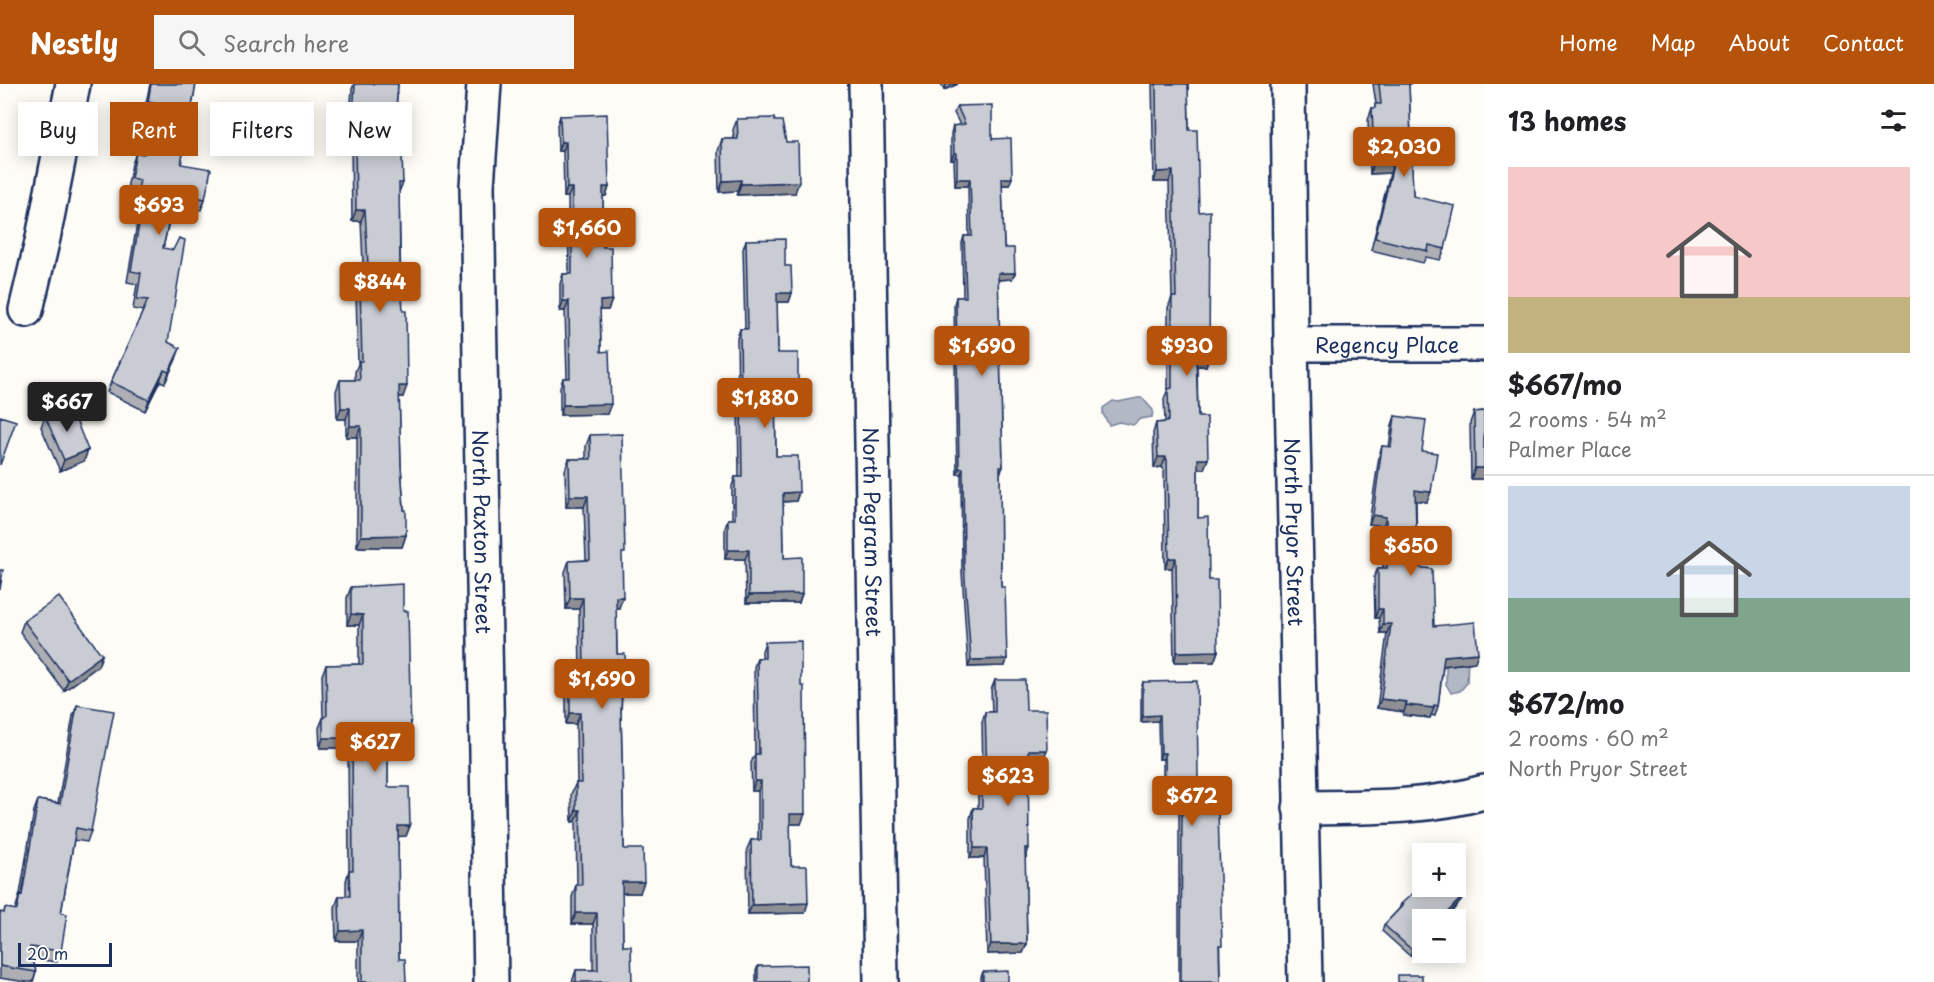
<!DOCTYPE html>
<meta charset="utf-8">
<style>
:root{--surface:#fff;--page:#f6f6f6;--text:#202124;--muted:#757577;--line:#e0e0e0;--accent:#b45309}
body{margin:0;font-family:"Playpen Sans",sans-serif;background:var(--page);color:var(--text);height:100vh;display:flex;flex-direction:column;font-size:22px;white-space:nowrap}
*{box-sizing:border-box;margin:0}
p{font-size:20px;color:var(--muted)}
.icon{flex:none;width:33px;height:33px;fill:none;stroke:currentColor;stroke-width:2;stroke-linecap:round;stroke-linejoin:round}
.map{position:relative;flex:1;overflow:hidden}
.details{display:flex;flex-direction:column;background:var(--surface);width:450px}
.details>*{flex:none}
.hud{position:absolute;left:18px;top:18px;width:570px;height:54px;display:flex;gap:12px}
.fabs{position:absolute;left:1412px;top:759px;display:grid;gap:12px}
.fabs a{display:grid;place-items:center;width:54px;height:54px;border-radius:0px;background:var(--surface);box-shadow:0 3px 15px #0003;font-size:30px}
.scale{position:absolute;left:18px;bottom:15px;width:94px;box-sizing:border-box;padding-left:6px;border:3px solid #1b2f5e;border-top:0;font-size:16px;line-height:21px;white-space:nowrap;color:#1b2f5e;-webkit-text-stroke:4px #fdfcf7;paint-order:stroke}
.price{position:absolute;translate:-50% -51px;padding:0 14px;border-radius:6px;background:var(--accent);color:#fff;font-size:20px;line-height:39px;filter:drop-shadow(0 2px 3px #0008)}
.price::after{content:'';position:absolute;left:50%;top:36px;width:18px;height:14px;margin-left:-9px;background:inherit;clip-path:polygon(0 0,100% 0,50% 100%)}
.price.current{background:#222;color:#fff}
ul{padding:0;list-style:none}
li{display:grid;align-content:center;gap:12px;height:318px;padding:0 24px}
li+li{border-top:2px solid var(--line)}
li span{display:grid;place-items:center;height:186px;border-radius:0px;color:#555}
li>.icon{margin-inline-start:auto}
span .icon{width:108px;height:108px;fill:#fffc;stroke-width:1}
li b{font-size:26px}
h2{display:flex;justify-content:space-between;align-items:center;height:72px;padding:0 24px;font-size:26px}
.chip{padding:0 21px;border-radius:0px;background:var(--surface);box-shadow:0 3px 15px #0003;font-size:21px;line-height:54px}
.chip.current{background:var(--accent);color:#fff}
header{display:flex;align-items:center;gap:36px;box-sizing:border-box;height:84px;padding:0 30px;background:var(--accent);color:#fff}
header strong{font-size:28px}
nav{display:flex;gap:33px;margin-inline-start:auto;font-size:21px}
.search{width:420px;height:54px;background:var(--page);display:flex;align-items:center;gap:15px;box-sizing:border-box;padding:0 21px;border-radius:0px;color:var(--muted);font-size:22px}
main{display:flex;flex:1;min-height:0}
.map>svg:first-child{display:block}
.water{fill:#b3b8c5;stroke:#76819c;stroke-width:1.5}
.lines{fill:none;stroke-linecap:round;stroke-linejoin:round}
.minor-casing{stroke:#1b2f5e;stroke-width:38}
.minor{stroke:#fdfcf7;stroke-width:33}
.wall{fill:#adafb5;stroke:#1b2f5e;stroke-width:1.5}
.shaded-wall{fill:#8d8f94;stroke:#1b2f5e;stroke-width:1.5}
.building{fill:#c9ccd3;stroke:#1b2f5e;stroke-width:1.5}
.labels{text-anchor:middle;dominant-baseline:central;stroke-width:4.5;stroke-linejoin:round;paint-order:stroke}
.street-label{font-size:21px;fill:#1b2f5e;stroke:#fdfcf7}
</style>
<header>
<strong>Nestly</strong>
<div class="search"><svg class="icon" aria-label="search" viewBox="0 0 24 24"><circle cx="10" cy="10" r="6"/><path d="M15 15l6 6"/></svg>Search here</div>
<nav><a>Home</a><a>Map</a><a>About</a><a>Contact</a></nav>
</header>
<main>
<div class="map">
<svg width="1484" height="898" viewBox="0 0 1484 898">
<rect width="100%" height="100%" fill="#fdfcf7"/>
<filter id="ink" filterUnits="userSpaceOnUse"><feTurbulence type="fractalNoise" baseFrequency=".0167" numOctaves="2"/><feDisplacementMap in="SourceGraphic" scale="12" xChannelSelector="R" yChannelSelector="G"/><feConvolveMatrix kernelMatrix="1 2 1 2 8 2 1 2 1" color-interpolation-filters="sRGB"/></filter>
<g filter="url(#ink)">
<path class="water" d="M 1138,314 L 1142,314 L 1153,326 L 1152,333 L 1140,335 L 1133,341 L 1119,338 L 1109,341 L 1103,330 L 1103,324 L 1113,317 L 1118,318 Z
M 1468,572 L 1467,599 L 1460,607 L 1451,609 L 1446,600 L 1446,575 Z"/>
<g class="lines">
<g class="minor-casing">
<g id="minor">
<path id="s1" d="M 484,0 L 477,102 L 491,898"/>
<path id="s2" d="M 866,0 L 881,898"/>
<path id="s3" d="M 1288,0 L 1291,260 L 1305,898"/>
<path d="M 26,226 L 43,154 L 73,0"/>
<path id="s4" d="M 1291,260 L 1484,260"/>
<path d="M 1300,724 C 1361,723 1425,725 1484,708"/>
</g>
</g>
<use href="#minor" class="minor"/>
</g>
<path class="wall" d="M 150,0 L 196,0 L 181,80 L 205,115 L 201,126 L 173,120 L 163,164 L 168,258 L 176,275 L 165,299 L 160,297 L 145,327 L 107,308 L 111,298 L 143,227 L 133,225 L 137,200 L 127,198 L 138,134 L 130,132 L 136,107 L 127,105 L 132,80 L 136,69 L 142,70 L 150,30 L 144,29 Z
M 354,0 L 398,0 L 396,24 L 397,72 L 403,99 L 399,108 L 403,313 L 399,313 L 401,382 L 406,451 L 402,463 L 357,463 L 357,353 L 346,353 L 346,335 L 337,335 L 336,307 L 340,296 L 355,296 L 355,288 L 358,280 L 356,211 L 360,200 L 364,200 L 361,137 L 352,137 L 351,59 L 348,59 L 352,5 Z
M 941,0 L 958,0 L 944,6 Z
M 1152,0 L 1188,0 L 1189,46 L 1199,128 L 1209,272 L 1206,282 L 1197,282 L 1198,333 L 1204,385 L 1198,385 L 1198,434 L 1209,496 L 1218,567 L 1214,578 L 1174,578 L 1172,484 L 1165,484 L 1164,386 L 1162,383 L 1154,384 L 1153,349 L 1156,339 L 1165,338 L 1164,315 L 1168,305 L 1168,224 L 1172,213 L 1169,98 L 1154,98 Z
M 1373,0 L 1412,0 L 1409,0 L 1413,112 L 1445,165 L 1440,176 L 1426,173 L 1423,179 L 1371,166 L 1390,89 L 1370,90 L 1368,36 L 1372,24 L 1374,24 L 1376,20 Z
M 957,22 L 992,55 L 1009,101 L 1002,101 L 1004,164 L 1015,189 L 1012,195 L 998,196 L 1003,383 L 1000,390 L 1001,503 L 1007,575 L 1005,582 L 968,583 L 962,488 L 961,390 L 957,390 L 954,220 L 956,213 L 963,213 L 962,159 L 964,152 L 969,152 L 968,102 L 955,102 L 954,76 L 951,76 L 951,49 L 953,42 L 960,41 L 954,29 Z
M 560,32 L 609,103 L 606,112 L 603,112 L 603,163 L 612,216 L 608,226 L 600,226 L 601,268 L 607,330 L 560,331 L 560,303 L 563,294 L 567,294 L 565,227 L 560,227 L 560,200 L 563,190 L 569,190 L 568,113 L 564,113 L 563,67 L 558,67 L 557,41 Z
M 737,35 L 795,109 L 737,111 L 737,107 L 719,108 L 718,67 L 722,55 L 734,55 L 733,46 Z
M 746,156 L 785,182 L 792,209 L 789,218 L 777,218 L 778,269 L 798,307 L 795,316 L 775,316 L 776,372 L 799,408 L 796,417 L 783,418 L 784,474 L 799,519 L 746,519 L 745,475 L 725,475 L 725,444 L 728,435 L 732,435 L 732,402 L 735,393 L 739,393 L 737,254 L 740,245 L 745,245 L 743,165 Z
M 1484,327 L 1484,395 L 1471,395 L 1470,339 L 1474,328 Z
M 45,332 L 88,366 L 84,377 L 60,387 L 41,343 Z
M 1395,332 L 1422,367 L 1427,418 L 1416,416 L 1417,483 L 1434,542 L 1475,578 L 1443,582 L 1438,622 L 1435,632 L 1431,631 L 1430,634 L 1403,631 L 1404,628 L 1377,624 L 1387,549 L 1380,549 L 1379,534 L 1375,534 L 1374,493 L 1378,484 L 1383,484 L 1383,442 L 1369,440 L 1379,372 L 1382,362 L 1389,363 L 1392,341 Z
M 590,351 L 622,476 L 619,524 L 616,524 L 617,570 L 626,600 L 622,611 L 621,628 L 624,765 L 640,809 L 622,809 L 623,862 L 632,898 L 572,898 L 576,886 L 593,886 L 593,840 L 572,840 L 572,813 L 576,801 L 577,801 L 576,737 L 572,738 L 571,710 L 576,699 L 577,699 L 576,640 L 566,640 L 566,605 L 570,594 L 580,594 L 579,525 L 566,525 L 565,488 L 569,477 L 586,476 L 584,423 L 566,423 L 565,386 L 569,375 L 586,375 L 586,362 Z
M 351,503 L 403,527 L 407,664 L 388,664 L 388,703 L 410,742 L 406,752 L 398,752 L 399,875 L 406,898 L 358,898 L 358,857 L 336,857 L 335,823 L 339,812 L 346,812 L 346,797 L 349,786 L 348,664 L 320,664 L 319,644 L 323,634 L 322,591 L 326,581 L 359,580 L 359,541 L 347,541 L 347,514 Z
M 24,537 L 102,571 L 98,582 L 64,607 L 20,548 Z
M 765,558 L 801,740 L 790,740 L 791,782 L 805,829 L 748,830 L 747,765 L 751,756 L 758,756 L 758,707 L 752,707 L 751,679 L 755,670 L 754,583 L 757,574 L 762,574 L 762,567 Z
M 995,596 L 1026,626 L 1043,676 L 1028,676 L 1025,774 L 1027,860 L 1023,869 L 987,870 L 984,774 L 970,774 L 970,734 L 973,724 L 978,724 L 978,703 L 982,693 L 983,693 L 982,638 L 985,628 L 992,628 L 991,606 Z
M 1143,598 L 1198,696 L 1218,701 L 1221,726 L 1218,732 L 1220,898 L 1179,898 L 1179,722 L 1163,723 L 1163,675 L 1159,675 L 1158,637 L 1141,638 L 1141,604 Z
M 77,621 L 91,747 L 87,758 L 74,756 L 61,829 L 61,867 L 57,878 L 33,875 L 36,888 L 33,898 L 26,898 L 0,894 L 0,829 L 4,829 L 5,824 L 15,826 L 20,810 L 34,727 L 38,716 L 58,719 L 73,632 Z
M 1433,804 L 1461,817 L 1444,836 L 1422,836 L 1422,859 L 1410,872 L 1382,847 L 1384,841 L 1399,825 L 1401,820 Z
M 758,882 L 807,898 L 756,898 L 756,887 Z
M 983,888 L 1008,898 L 981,898 L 981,893 Z"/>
<path class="shaded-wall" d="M 946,0 L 958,0 L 944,6 Z
M 352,48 L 355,48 L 351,59 L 348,59 Z
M 561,58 L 566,58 L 563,67 L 558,67 Z
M 954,69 L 957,69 L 954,76 L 951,76 Z
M 1394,77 L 1390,89 L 1370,90 L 1374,78 Z
M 1173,87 L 1169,98 L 1154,98 L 1157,88 Z
M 1002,94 L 1012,94 L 1009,101 L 1000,101 Z
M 957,95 L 970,95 L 968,102 L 955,102 Z
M 741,96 L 737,107 L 719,108 L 723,97 Z
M 799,98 L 795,109 L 737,111 L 741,100 Z
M 603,103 L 609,103 L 606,112 L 600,112 Z
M 567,104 L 572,104 L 568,113 L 564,113 Z
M 356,126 L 365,126 L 361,137 L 352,137 Z
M 998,189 L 1015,189 L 1012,195 L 996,196 Z
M 777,209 L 792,209 L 789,218 L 774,218 Z
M 612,216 L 608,226 L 597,226 L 600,217 Z
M 563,217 L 569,217 L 565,227 L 560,227 Z
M 180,264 L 176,275 L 165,299 L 169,288 Z
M 1196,272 L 1209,272 L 1206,282 L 1192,282 Z
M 164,286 L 160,297 L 145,327 L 149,316 Z
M 399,302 L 407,302 L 403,313 L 395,313 Z
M 798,307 L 795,316 L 772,317 L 775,308 Z
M 611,320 L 607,330 L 560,331 L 563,321 Z
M 341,324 L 350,324 L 346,335 L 337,335 Z
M 350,342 L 361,342 L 357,353 L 346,353 Z
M 88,366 L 84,377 L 60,387 L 64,376 Z
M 1158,373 L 1166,373 L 1162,383 L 1154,384 Z
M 1198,375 L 1208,375 L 1204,385 L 1194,385 Z
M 959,384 L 963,384 L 961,390 L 957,390 Z
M 1475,384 L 1484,384 L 1484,395 L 1471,395 Z
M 1415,406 L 1431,408 L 1427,418 L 1412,416 Z
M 799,408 L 796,417 L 780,418 L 783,409 Z
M 570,412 L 588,412 L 584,423 L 566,423 Z
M 1373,431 L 1386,433 L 1383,442 L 1369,440 Z
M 406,451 L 402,463 L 357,463 L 361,452 Z
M 728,466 L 749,466 L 745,475 L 725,475 Z
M 1169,474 L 1176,474 L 1172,484 L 1165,484 Z
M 802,510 L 799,519 L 746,519 L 749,511 Z
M 616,513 L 623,513 L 619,524 L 612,524 Z
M 570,514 L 583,514 L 579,525 L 566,525 Z
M 1378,525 L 1383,525 L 1379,534 L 1375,534 Z
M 351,530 L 363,531 L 359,541 L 347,541 Z
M 1383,540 L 1391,540 L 1387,549 L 1380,549 Z
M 1218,567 L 1214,578 L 1174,578 L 1177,568 Z
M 1478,569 L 1475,578 L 1441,582 L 1444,572 Z
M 102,571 L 98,582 L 64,607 L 68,596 Z
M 1007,575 L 1005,582 L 968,583 L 971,576 Z
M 1381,615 L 1407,618 L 1404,628 L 1377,624 Z
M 1406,621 L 1434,624 L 1430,634 L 1403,631 Z
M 570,629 L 580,629 L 576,640 L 566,640 Z
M 1160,631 L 1158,637 L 1141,638 L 1143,632 Z
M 388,653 L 411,653 L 407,664 L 384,664 Z
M 323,654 L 352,654 L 348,664 L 320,664 Z
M 1028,666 L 1047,666 L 1043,676 L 1025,676 Z
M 1161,669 L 1165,669 L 1163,675 L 1159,675 Z
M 755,697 L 761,697 L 758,707 L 752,707 Z
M 1166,717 L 1182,717 L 1179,722 L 1163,723 Z
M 576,726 L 580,726 L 576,737 L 572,738 Z
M 790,730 L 805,730 L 801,740 L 787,740 Z
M 398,742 L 410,742 L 406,752 L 394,753 Z
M 974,764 L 987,764 L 984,774 L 970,774 Z
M 1025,764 L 1029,764 L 1026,774 Z
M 622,798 L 644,798 L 640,809 L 618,809 Z
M 1463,812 L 1461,817 L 1444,836 L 1440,836 Z
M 808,819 L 805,829 L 748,830 L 752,821 Z
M 576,829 L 597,829 L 593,840 L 572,840 Z
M 362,846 L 358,857 L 336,857 L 340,847 Z
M 1422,855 L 1422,859 L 1410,872 L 1412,866 Z
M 991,860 L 1027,860 L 1023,869 L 987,870 Z"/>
<path class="building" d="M 151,0 L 196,0 L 181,80 L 211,85 L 205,115 L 175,109 L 163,164 L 173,166 L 179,154 L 185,156 L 168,258 L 180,264 L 169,288 L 164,286 L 149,316 L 111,298 L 148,216 L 137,215 L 141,189 L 131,187 L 142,123 L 134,121 L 140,96 L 131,94 L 136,69 L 144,70 L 154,19 L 148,18 Z
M 355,0 L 398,0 L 396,24 L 401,24 L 397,72 L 402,72 L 403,99 L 399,99 L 400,180 L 403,227 L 406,227 L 407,302 L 399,302 L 401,382 L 404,426 L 406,426 L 406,451 L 361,452 L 361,342 L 350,342 L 350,324 L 341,324 L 340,296 L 360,296 L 359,277 L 362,277 L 360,200 L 369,200 L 365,126 L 356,126 L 355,48 L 352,48 Z
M 1156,0 L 1188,0 L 1189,46 L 1197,46 L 1199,128 L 1210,127 L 1209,272 L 1196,272 L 1198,333 L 1207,333 L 1208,375 L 1198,375 L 1198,434 L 1208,433 L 1209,496 L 1217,496 L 1218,567 L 1177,568 L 1176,474 L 1169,474 L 1167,376 L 1166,373 L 1158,373 L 1156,339 L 1167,338 L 1169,335 L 1168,305 L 1172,304 L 1172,213 L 1176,213 L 1173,87 L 1157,88 Z
M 1379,0 L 1409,0 L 1413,112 L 1455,122 L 1445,165 L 1429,161 L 1428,167 L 1375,154 L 1394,77 L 1374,78 L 1372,24 L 1375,24 L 1375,20 L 1381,20 Z
M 992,21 L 992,55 L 1011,54 L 1012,94 L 1002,94 L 1004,164 L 1014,164 L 1015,189 L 998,189 L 1003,383 L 1000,383 L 1001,503 L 1005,503 L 1007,575 L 971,576 L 964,481 L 963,384 L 959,384 L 956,213 L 966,213 L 964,152 L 972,152 L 970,95 L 957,95 L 957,69 L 954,69 L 953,42 L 965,40 L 957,22 Z
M 607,30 L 609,103 L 603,103 L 603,163 L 611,163 L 612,216 L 600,217 L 601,268 L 609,267 L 611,320 L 563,321 L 563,294 L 570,294 L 569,217 L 563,217 L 563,190 L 572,190 L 572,104 L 567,104 L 566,58 L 561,58 L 560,32 Z
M 774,34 L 775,37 L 782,37 L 786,58 L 798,58 L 799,98 L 741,100 L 741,96 L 723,97 L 722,55 L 738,55 L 737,35 Z
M 785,155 L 785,182 L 791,182 L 792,209 L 777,209 L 778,269 L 798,269 L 798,307 L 775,308 L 776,372 L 798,372 L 799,408 L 783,409 L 784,474 L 802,473 L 802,510 L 749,511 L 749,466 L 728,466 L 728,435 L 735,435 L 735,393 L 742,393 L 740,245 L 748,245 L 746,156 Z
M 70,321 L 88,366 L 64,376 L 45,332 Z
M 1484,327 L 1484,384 L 1475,384 L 1474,328 Z
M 0,332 L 16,337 L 0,381 Z
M 1395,332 L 1426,336 L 1422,367 L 1437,369 L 1431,408 L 1415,406 L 1417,483 L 1432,485 L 1434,542 L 1475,538 L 1478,569 L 1444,572 L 1438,622 L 1434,621 L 1434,624 L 1406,621 L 1407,618 L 1381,615 L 1391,540 L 1383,540 L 1383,525 L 1378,525 L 1378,484 L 1387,484 L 1386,433 L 1373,431 L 1382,362 L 1391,363 Z
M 622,350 L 625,469 L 622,469 L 623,513 L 616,513 L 617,570 L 625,570 L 626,600 L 622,604 L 621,628 L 624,765 L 643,765 L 644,798 L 622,798 L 623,862 L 631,862 L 632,898 L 576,898 L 576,886 L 598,886 L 597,829 L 576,829 L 576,801 L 582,801 L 580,726 L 576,726 L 576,699 L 581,699 L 580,629 L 570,629 L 570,594 L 584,593 L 583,514 L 570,514 L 569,477 L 590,476 L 588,412 L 570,412 L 569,375 L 591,375 L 590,351 Z
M 0,486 L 3,486 L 0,506 Z
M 403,500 L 403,527 L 408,527 L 411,653 L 388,653 L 388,703 L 409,703 L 410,742 L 398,742 L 399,875 L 405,875 L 406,898 L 362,898 L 362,846 L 340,847 L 339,812 L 350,812 L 349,786 L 353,786 L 352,654 L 323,654 L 323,634 L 327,631 L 326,581 L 363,580 L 363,531 L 351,530 L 351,503 Z
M 59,513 L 102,571 L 68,596 L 24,537 Z
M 801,557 L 801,602 L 804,602 L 805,730 L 790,730 L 791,782 L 807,782 L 808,819 L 752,821 L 751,756 L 761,756 L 761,697 L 755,697 L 755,670 L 759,670 L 757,574 L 765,574 L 765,558 Z
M 995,596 L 1025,596 L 1026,626 L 1046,626 L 1047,666 L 1028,666 L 1029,764 L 1025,764 L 1027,860 L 991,860 L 987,764 L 974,764 L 973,724 L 982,724 L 982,693 L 987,693 L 985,628 L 995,628 Z
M 1197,597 L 1198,696 L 1218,696 L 1218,701 L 1220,701 L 1221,726 L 1218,727 L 1222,861 L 1219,861 L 1220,898 L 1181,898 L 1182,717 L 1166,717 L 1165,669 L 1161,669 L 1160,631 L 1143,632 L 1143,598 Z
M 77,621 L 114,627 L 91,747 L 76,744 L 61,829 L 67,830 L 61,867 L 30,863 L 36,888 L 0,882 L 0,828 L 4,829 L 5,824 L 17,826 L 20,810 L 22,811 L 38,716 L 60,720 Z
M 1422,801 L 1422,802 L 1431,802 L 1433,804 L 1434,802 L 1453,802 L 1463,812 L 1440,836 L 1422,836 L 1422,855 L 1412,866 L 1384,841 L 1403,821 L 1401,820 Z
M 807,881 L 807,898 L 758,898 L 758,882 Z
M 1008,887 L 1008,898 L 983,898 L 983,888 Z
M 1398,891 L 1422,891 L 1422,898 L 1398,898 Z"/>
</g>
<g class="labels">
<g class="street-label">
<text stroke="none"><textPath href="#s4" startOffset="96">Regency Place</textPath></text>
<text stroke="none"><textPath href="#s1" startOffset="448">North Paxton Street</textPath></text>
<text stroke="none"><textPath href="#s2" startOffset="448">North Pegram Street</textPath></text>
<text stroke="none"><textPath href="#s3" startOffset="448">North Pryor Street</textPath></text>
</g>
</g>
</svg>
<div class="fabs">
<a>+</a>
<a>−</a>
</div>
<div class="scale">20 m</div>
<b class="price" style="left:1404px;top:94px">$2,030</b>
<b class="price" style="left:159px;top:152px">$693</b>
<b class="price" style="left:587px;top:175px">$1,660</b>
<b class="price" style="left:380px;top:229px">$844</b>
<b class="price" style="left:982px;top:293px">$1,690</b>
<b class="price" style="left:1187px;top:293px">$930</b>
<b class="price" style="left:765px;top:345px">$1,880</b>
<b class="price current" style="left:67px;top:349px">$667</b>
<b class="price" style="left:1411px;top:493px">$650</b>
<b class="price" style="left:602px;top:626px">$1,690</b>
<b class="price" style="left:375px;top:689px">$627</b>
<b class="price" style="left:1008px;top:723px">$623</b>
<b class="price" style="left:1192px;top:743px">$672</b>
<div class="hud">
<a class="chip">Buy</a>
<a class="chip current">Rent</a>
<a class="chip">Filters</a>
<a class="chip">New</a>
</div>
</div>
<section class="details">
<h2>13 homes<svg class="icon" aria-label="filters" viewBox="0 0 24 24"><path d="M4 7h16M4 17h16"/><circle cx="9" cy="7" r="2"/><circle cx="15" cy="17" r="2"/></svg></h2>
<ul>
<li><span style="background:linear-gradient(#f6c9c9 70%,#c2b280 0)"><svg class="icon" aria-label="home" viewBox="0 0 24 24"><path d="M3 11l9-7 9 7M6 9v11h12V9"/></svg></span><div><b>$667/mo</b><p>2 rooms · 54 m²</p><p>Palmer Place</p></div></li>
<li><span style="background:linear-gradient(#c9d6e8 60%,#7fa58c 0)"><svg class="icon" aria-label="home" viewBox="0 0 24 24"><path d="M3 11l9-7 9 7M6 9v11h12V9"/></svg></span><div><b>$672/mo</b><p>2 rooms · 60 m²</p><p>North Pryor Street</p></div></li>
</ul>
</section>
</main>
